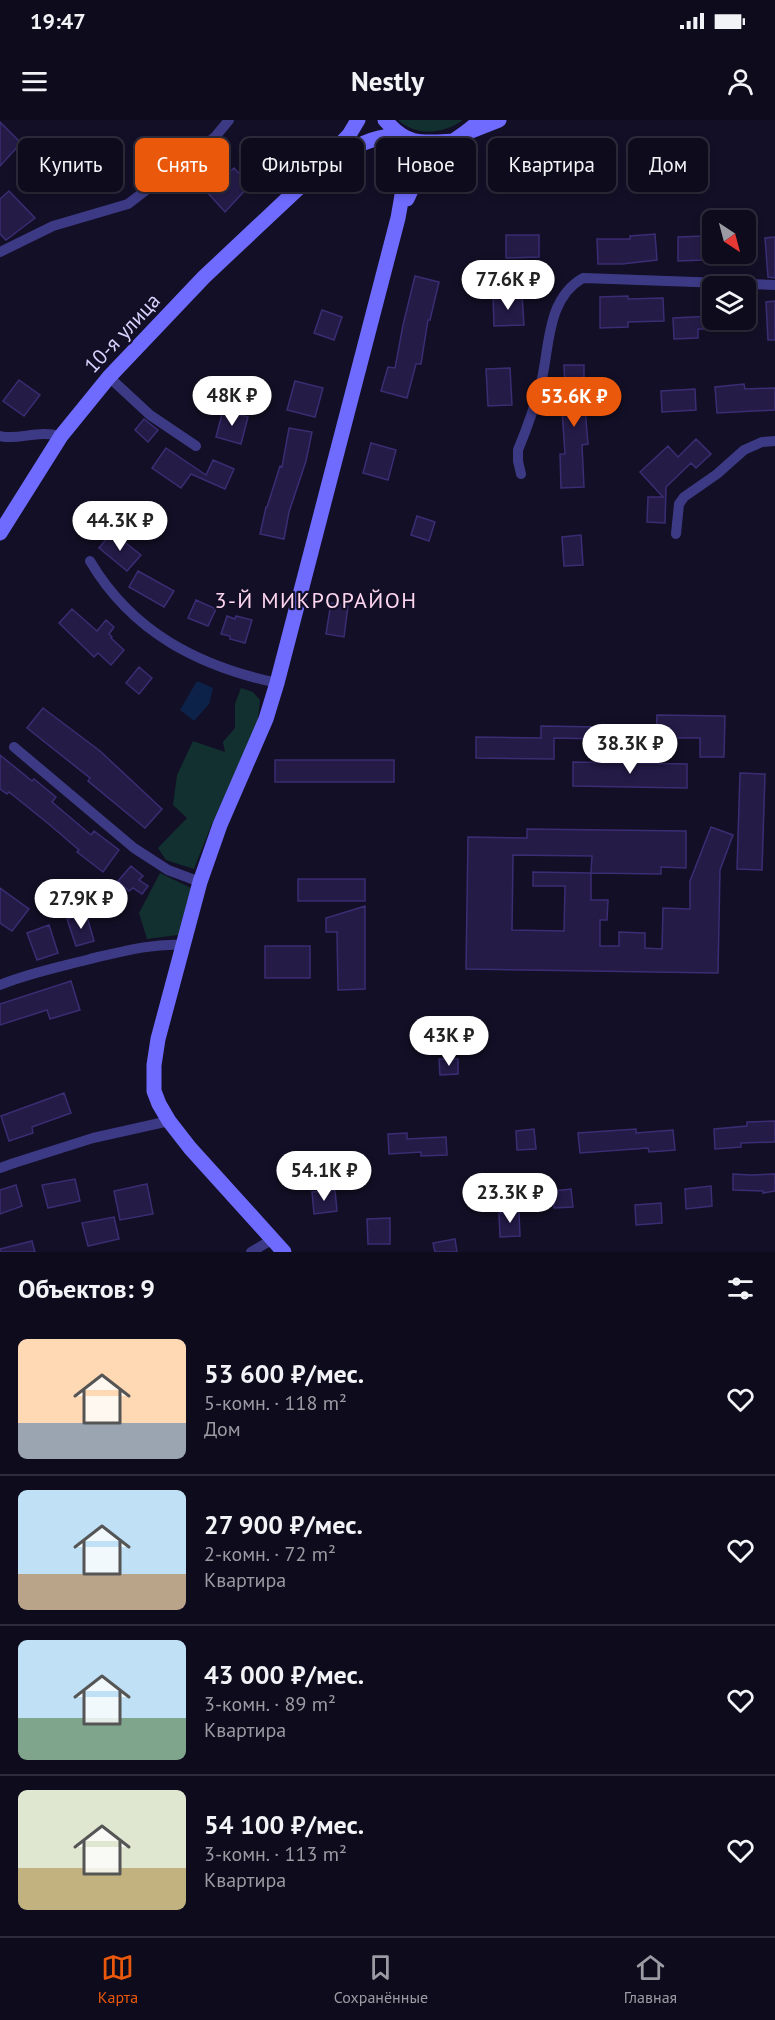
<!DOCTYPE html>
<html lang="ru">
<meta charset="utf-8">
<style>
:root{--surface:#0e0b1c;--page:#171425;--text:#f1f3f6;--muted:#9b9ba3;--line:#2e2b3b;--accent:#ea580c}
body{margin:0;font-family:"PT Sans",sans-serif;background:var(--page);color:var(--text);height:100vh;display:flex;flex-direction:column;font-size:22px;white-space:nowrap}
*{box-sizing:border-box;margin:0}
p{font-size:20px;color:var(--muted)}
.icon{flex:none;width:33px;height:33px;fill:none;stroke:currentColor;stroke-width:2;stroke-linecap:round;stroke-linejoin:round}
.map{position:relative;height:1132px;overflow:hidden}
.panel{display:flex;flex-direction:column;background:var(--surface);flex:1}
.panel>*{flex:none}
.hud{position:absolute;left:18px;top:18px;width:740px;height:54px;display:flex;gap:12px}
.needle{width:39px;rotate:144deg}
.tools{position:absolute;left:702px;top:90px;display:grid;gap:12px}
.tools a{display:grid;place-items:center;width:54px;height:54px;border-radius:9px;background:var(--surface);box-shadow:0 3px 9px #0003,0 0 0 2px var(--line);font-size:30px}
.price{position:absolute;translate:-50% -51px;padding:0 14px;border-radius:21px;background:#fff;color:#222;font-size:20px;line-height:39px;filter:drop-shadow(0 2px 3px #0008)}
.price::after{content:'';position:absolute;left:50%;top:36px;width:18px;height:14px;margin-left:-9px;background:inherit;clip-path:polygon(0 0,100% 0,50% 100%)}
.price.on{background:var(--accent);color:#fff}
ul{padding:0;list-style:none}
li{display:flex;align-items:center;gap:18px;height:150px;padding:0 18px}
li+li{border-top:2px solid var(--line)}
li span{display:grid;place-items:center;flex:none;width:168px;height:120px;border-radius:9px;color:#555}
li>.icon{margin-inline-start:auto}
span .icon{width:72px;height:72px;fill:#fffc;stroke-width:1}
li b{font-size:26px}
h2{display:flex;justify-content:space-between;align-items:center;height:72px;padding:0 18px;font-size:26px}
.chip{padding:0 21px;border-radius:9px;background:var(--surface);box-shadow:0 3px 9px #0003,0 0 0 2px var(--line);font-size:21px;line-height:54px}
.chip.on{background:var(--accent);color:#fff}
.status{display:flex;justify-content:space-between;align-items:center;height:42px;padding:0 30px;background:var(--surface);direction:ltr}
.status svg{height:16px;fill:currentColor}
header{display:flex;justify-content:space-between;align-items:center;height:78px;padding:0 18px;background:var(--surface);font-size:27px;font-weight:600}
.menu{display:flex;justify-content:space-around;align-items:center;height:84px;border-top:2px solid var(--line);background:var(--surface);font-size:16px;color:var(--muted)}
.menu a{display:grid;justify-items:center;gap:3px}
.menu .on{color:var(--accent)}
.map>svg:first-child{display:block}
.green{fill:#12302f}
.water{fill:#0c2248}
.building{fill:#241b47;stroke:#3b2d73;stroke-width:1.5;fill-rule:evenodd}
.lines{fill:none;stroke-linecap:round;stroke-linejoin:round}
.street{stroke:#3d3a85;stroke-width:10}
.secondary{stroke:#6f6bff;stroke-width:15}
.labels{text-anchor:middle;dominant-baseline:central;stroke-width:4.5;stroke-linejoin:round;paint-order:stroke}
.street-label{font-size:21px;fill:#d9d4ff;stroke:#130f26}
.neighbourhood-label{font-size:22px;letter-spacing:1.5px;fill:#ffd6f0;stroke:#130f26}
</style>
<div class="status"><b>19:47</b><svg viewBox="0 0 49 12"><path d="M0 12V9h3v3zM5 12V6h3v6zM10 12V3h3v9zM15 12V0h3v12zM26 1h20v11H26zM47 4h2v5h-2z"/></svg></div>
<header><svg class="icon" aria-label="menu" viewBox="0 0 24 24"><path d="M4 6h16M4 12h16M4 18h16"/></svg>Nestly<svg class="icon" aria-label="person" viewBox="0 0 24 24"><circle cx="12" cy="8" r="4"/><path d="M4 21q1-7 8-7t8 7"/></svg></header>
<div class="map">
<svg width="775" height="1132" viewBox="0 0 775 1132">
<rect width="100%" height="100%" fill="#130f26"/>
<path class="green" d="M 398,0 L 463,0 C 443,14 417,17 398,0 Z
M 241,568 L 253,572 L 260,580 L 257,608 L 211,706 L 194,749 L 166,740 L 158,728 L 187,698 L 173,685 L 177,655 L 193,621 L 225,632 L 223,622 L 235,608 L 235,584 Z
M 160,753 L 191,768 L 178,815 L 147,819 L 139,793 Z"/>
<path class="water" d="M 197,561 L 213,568 L 209,584 L 194,601 L 180,590 Z"/>
<path class="building" d="M 0,2 L 21,23 L 0,46 Z
M 234,48 L 250,65 L 225,92 L 207,72 Z
M 9,71 L 35,98 L 6,120 L 0,114 L 0,79 Z
M 655,114 L 657,140 L 622,144 L 598,144 L 597,119 L 630,119 L 630,116 Z
M 506,115 L 539,115 L 539,137 L 506,138 Z
M 704,116 L 705,140 L 678,141 L 678,117 Z
M 775,117 L 775,158 L 768,157 L 765,118 Z
M 415,156 L 439,162 L 430,200 L 428,200 L 421,244 L 416,244 L 407,278 L 381,271 L 388,247 L 395,248 L 403,205 Z
M 522,175 L 524,205 L 494,206 L 493,176 Z
M 628,176 L 628,179 L 663,178 L 664,201 L 628,202 L 628,207 L 600,208 L 600,177 Z
M 775,181 L 775,220 L 768,220 L 766,182 Z
M 322,190 L 342,197 L 334,220 L 314,213 Z
M 712,196 L 712,200 L 742,200 L 742,209 L 698,209 L 698,218 L 674,219 L 673,198 Z
M 564,245 L 584,245 L 584,275 L 588,324 L 582,325 L 584,367 L 561,368 L 560,334 L 565,334 L 562,290 L 566,290 Z
M 510,248 L 512,285 L 488,286 L 486,249 Z
M 19,260 L 40,275 L 24,296 L 3,281 Z
M 295,261 L 323,268 L 315,297 L 287,290 Z
M 744,264 L 745,269 L 775,268 L 775,290 L 717,293 L 715,267 Z
M 695,269 L 696,290 L 662,292 L 661,271 Z
M 223,290 L 248,297 L 241,324 L 216,317 Z
M 144,299 L 158,310 L 148,322 L 135,310 Z
M 289,308 L 312,312 L 306,341 L 289,392 L 284,419 L 260,414 L 266,387 L 267,387 L 280,346 L 282,347 Z
M 696,319 L 711,334 L 696,348 L 691,343 L 666,367 L 665,403 L 647,402 L 648,377 L 663,377 L 640,352 L 668,326 L 678,337 Z
M 371,323 L 396,330 L 388,360 L 363,353 Z
M 166,328 L 206,355 L 213,340 L 234,349 L 225,369 L 191,354 L 181,368 L 152,348 Z
M 417,396 L 435,402 L 429,421 L 411,415 Z
M 112,412 L 141,435 L 127,451 L 99,428 Z
M 581,415 L 583,445 L 564,446 L 562,417 Z
M 138,451 L 174,471 L 164,487 L 129,467 Z
M 196,480 L 216,489 L 208,506 L 188,498 Z
M 331,483 L 348,486 L 344,517 L 326,514 Z
M 72,489 L 97,511 L 106,500 L 114,507 L 109,514 L 112,517 L 111,518 L 124,530 L 111,545 L 98,533 L 94,537 L 59,503 Z
M 227,496 L 235,499 L 236,496 L 252,500 L 245,523 L 230,519 L 230,516 L 221,514 Z
M 139,547 L 152,558 L 139,574 L 126,563 Z
M 43,588 L 100,631 L 162,689 L 145,708 L 88,661 L 90,658 L 27,608 Z
M 657,595 L 725,596 L 724,637 L 700,637 L 700,618 L 656,618 Z
M 541,606 L 600,607 L 600,619 L 554,618 L 554,639 L 476,638 L 476,617 L 541,618 Z
M 0,635 L 32,661 L 34,659 L 56,677 L 52,682 L 91,715 L 94,711 L 119,730 L 103,752 L 77,732 L 79,730 L 50,705 L 9,672 L 7,674 L 0,669 Z
M 275,640 L 394,640 L 394,662 L 275,662 Z
M 573,642 L 687,644 L 687,668 L 573,666 Z
M 740,653 L 765,654 L 762,750 L 737,749 Z
M 711,707 L 733,715 L 720,750 L 718,853 L 466,849 L 468,717 L 527,718 L 527,709 L 686,711 L 686,748 L 661,747 L 661,754 L 591,753 L 591,780 L 608,780 L 607,800 L 600,800 L 600,826 L 619,826 L 619,812 L 645,813 L 645,828 L 662,829 L 663,788 L 690,789 L 690,761 ZM 513,735 L 592,736 L 591,753 L 533,752 L 533,766 L 565,766 L 564,811 L 512,810 Z
M 131,746 L 143,756 L 139,760 L 148,766 L 142,774 L 133,768 L 129,771 L 118,761 Z
M 298,759 L 365,759 L 365,781 L 298,781 Z
M 0,768 L 29,789 L 12,811 L 0,803 Z
M 365,786 L 365,869 L 338,870 L 337,812 L 326,812 L 326,798 Z
M 86,793 L 94,821 L 76,826 L 67,799 Z
M 49,805 L 58,833 L 37,840 L 27,813 Z
M 265,826 L 310,826 L 310,858 L 265,858 Z
M 71,861 L 80,890 L 50,899 L 47,890 L 0,905 L 0,884 Z
M 439,939 L 458,939 L 458,954 L 440,955 Z
M 64,973 L 71,993 L 32,1007 L 33,1013 L 9,1021 L 1,996 Z
M 775,1001 L 775,1022 L 741,1023 L 741,1027 L 715,1029 L 714,1009 L 747,1006 L 747,1002 Z
M 534,1009 L 536,1029 L 517,1030 L 516,1011 Z
M 636,1009 L 636,1013 L 673,1010 L 675,1030 L 649,1032 L 648,1028 L 580,1033 L 578,1013 Z
M 407,1013 L 407,1019 L 446,1017 L 447,1035 L 421,1036 L 421,1032 L 389,1034 L 388,1014 Z
M 733,1054 L 751,1055 L 775,1054 L 775,1071 L 763,1073 L 763,1071 L 733,1070 Z
M 75,1059 L 80,1081 L 48,1088 L 42,1065 Z
M 147,1064 L 153,1094 L 120,1100 L 114,1071 Z
M 16,1065 L 22,1086 L 0,1094 L 0,1070 Z
M 711,1066 L 712,1086 L 686,1089 L 685,1069 Z
M 571,1069 L 573,1087 L 554,1088 L 553,1071 Z
M 335,1070 L 337,1091 L 314,1094 L 312,1072 Z
M 661,1083 L 662,1103 L 636,1105 L 635,1085 Z
M 519,1092 L 520,1116 L 500,1117 L 499,1093 Z
M 114,1097 L 119,1119 L 88,1126 L 82,1103 Z
M 390,1098 L 390,1124 L 368,1124 L 367,1099 Z
M 455,1119 L 457,1132 L 435,1132 L 433,1123 Z
M 32,1121 L 35,1132 L 1,1132 L 0,1129 Z"/>
<g class="lines">
<path class="street" d="M 0,132 L 53,106 L 128,84 L 215,17 L 229,0
M 109,257 L 150,295 L 196,326
M 0,316 C 16,320 30,313 46,314 C 51,314 56,315 61,316
M 521,354 L 518,341 L 518,330 C 527,308 535,286 541,263 C 550,227 546,179 583,158 L 775,165
M 676,414 L 679,384 L 684,377 L 717,354 L 744,330 L 762,322 L 775,321
M 90,441 C 132,512 198,546 277,563
M 14,627 L 134,728 L 168,750 L 200,762
M 0,865 C 29,853 60,847 90,839 C 121,832 151,823 183,825
M 0,1048 L 14,1043 L 93,1018 L 169,1001
M 251,1132 L 273,1119"/>
<path class="secondary" d="M 385,0 C 407,26 421,23 453,21
M 471,11 L 499,0
M 333,43 C 358,25 367,18 398,15
M 407,79 C 413,67 418,51 428,41 C 443,25 465,16 480,0
M 0,413 L 61,316 L 109,257 L 204,157 L 303,64 L 349,15 L 358,0
M 284,1132 L 190,1028 L 169,1001 L 159,984 L 154,971 L 154,945 L 158,919 L 200,762 L 220,705 L 266,599 L 277,563 L 398,98 C 403,71 408,45 403,18"/>
</g>
<g class="labels">
<g class="street-label">
<text transform="translate(122 213) rotate(-47)">10-я улица</text>
</g>
<g class="neighbourhood-label">
<text x="316" y="480">3-Й МИКРОРАЙОН</text>
</g>
</g>
</svg>
<div class="tools">
<a><svg class="needle" viewBox="-14 -14 28 28"><path d="M0-13l5 13h-10z" fill="#e53935"/><path d="M0 13l5-13h-10z" fill="#9b9ba3"/></svg></a>
<a><svg class="icon" aria-label="layers" viewBox="0 0 24 24"><path d="M12 4l9 5-9 5-9-5zM3 14l9 5 9-5"/></svg></a>
</div>
<b class="price" style="left:508px;top:191px">77.6K ₽</b>
<b class="price" style="left:232px;top:307px">48K ₽</b>
<b class="price on" style="left:574px;top:308px">53.6K ₽</b>
<b class="price" style="left:120px;top:432px">44.3K ₽</b>
<b class="price" style="left:630px;top:655px">38.3K ₽</b>
<b class="price" style="left:81px;top:810px">27.9K ₽</b>
<b class="price" style="left:449px;top:947px">43K ₽</b>
<b class="price" style="left:324px;top:1082px">54.1K ₽</b>
<b class="price" style="left:510px;top:1104px">23.3K ₽</b>
<div class="hud">
<a class="chip">Купить</a>
<a class="chip on">Снять</a>
<a class="chip">Фильтры</a>
<a class="chip">Новое</a>
<a class="chip">Квартира</a>
<a class="chip">Дом</a>
</div>
</div>
<section class="panel">
<h2>Объектов: 9<svg class="icon" aria-label="filters" viewBox="0 0 24 24"><path d="M4 7h16M4 17h16"/><circle cx="9" cy="7" r="2"/><circle cx="15" cy="17" r="2"/></svg></h2>
<ul>
<li><span style="background:linear-gradient(#ffd9b3 70%,#9aa5b1 0)"><svg class="icon" aria-label="home" viewBox="0 0 24 24"><path d="M3 11l9-7 9 7M6 9v11h12V9"/></svg></span><div><b>53 600 ₽/мес.</b><p>5-комн. · 118 m²</p><p>Дом</p></div><svg class="icon" aria-label="heart" viewBox="0 0 24 24"><path d="M12 20l-8-8c-3-5 5-10 8-4 3-6 11-1 8 4z"/></svg></li>
<li><span style="background:linear-gradient(#bfe0f5 70%,#b9a48a 0)"><svg class="icon" aria-label="home" viewBox="0 0 24 24"><path d="M3 11l9-7 9 7M6 9v11h12V9"/></svg></span><div><b>27 900 ₽/мес.</b><p>2-комн. · 72 m²</p><p>Квартира</p></div><svg class="icon" aria-label="heart" viewBox="0 0 24 24"><path d="M12 20l-8-8c-3-5 5-10 8-4 3-6 11-1 8 4z"/></svg></li>
<li><span style="background:linear-gradient(#bfe0f5 65%,#7fa58c 0)"><svg class="icon" aria-label="home" viewBox="0 0 24 24"><path d="M3 11l9-7 9 7M6 9v11h12V9"/></svg></span><div><b>43 000 ₽/мес.</b><p>3-комн. · 89 m²</p><p>Квартира</p></div><svg class="icon" aria-label="heart" viewBox="0 0 24 24"><path d="M12 20l-8-8c-3-5 5-10 8-4 3-6 11-1 8 4z"/></svg></li>
<li><span style="background:linear-gradient(#dfe7d0 65%,#c2b280 0)"><svg class="icon" aria-label="home" viewBox="0 0 24 24"><path d="M3 11l9-7 9 7M6 9v11h12V9"/></svg></span><div><b>54 100 ₽/мес.</b><p>3-комн. · 113 m²</p><p>Квартира</p></div><svg class="icon" aria-label="heart" viewBox="0 0 24 24"><path d="M12 20l-8-8c-3-5 5-10 8-4 3-6 11-1 8 4z"/></svg></li>
</ul>
</section>
<nav class="menu">
<a class="on"><svg class="icon" aria-label="map" viewBox="0 0 24 24"><path d="M3 6l6-2 6 2 6-2v14l-6 2-6-2-6 2zM9 4v14M15 6v14"/></svg>Карта</a>
<a><svg class="icon" aria-label="saved" viewBox="0 0 24 24"><path d="M7 4h10v16l-5-4-5 4z"/></svg>Сохранённые</a>
<a><svg class="icon" aria-label="home" viewBox="0 0 24 24"><path d="M3 11l9-7 9 7M6 9v11h12V9"/></svg>Главная</a>
</nav>
